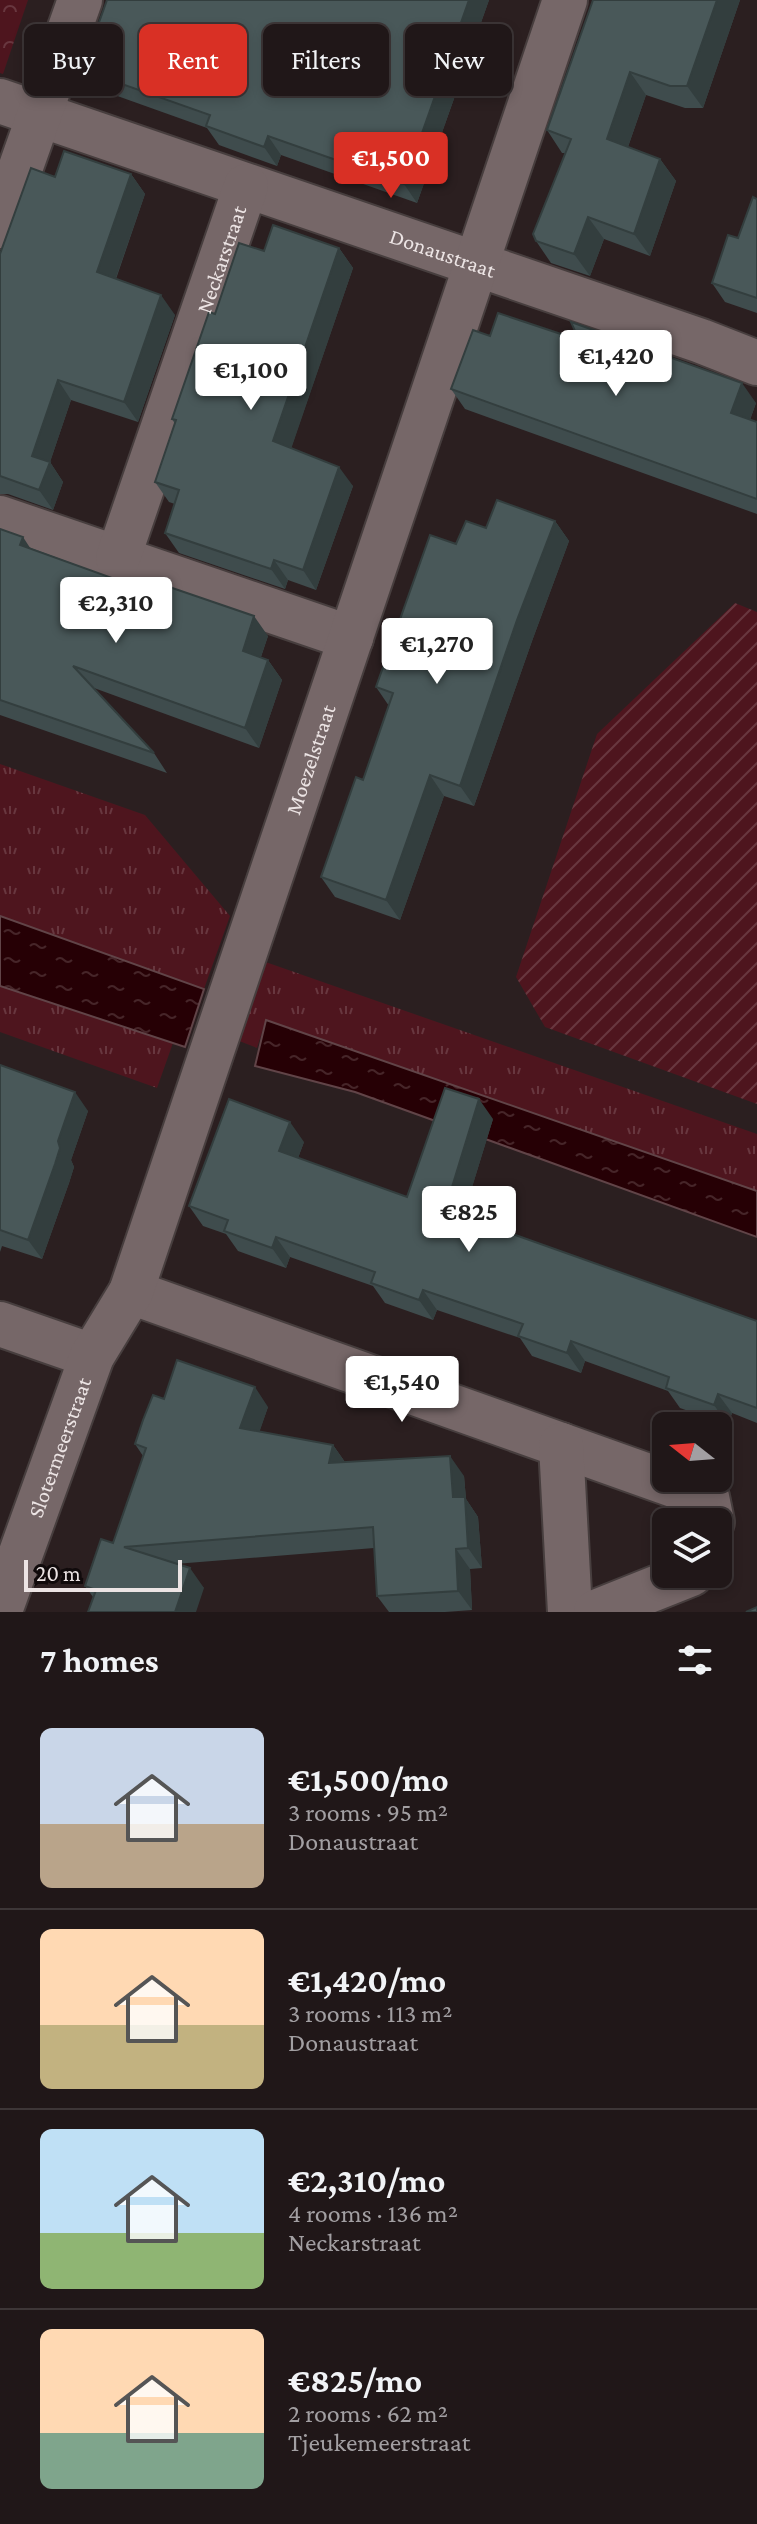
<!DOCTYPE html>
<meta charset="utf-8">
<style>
:root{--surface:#201718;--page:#2d2425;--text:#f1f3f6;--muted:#a29fa2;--line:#3d3637;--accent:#d93025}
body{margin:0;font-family:"Crimson Pro",serif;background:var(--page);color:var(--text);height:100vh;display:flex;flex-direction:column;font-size:30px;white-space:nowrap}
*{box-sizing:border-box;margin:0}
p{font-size:26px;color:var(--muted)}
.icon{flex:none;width:44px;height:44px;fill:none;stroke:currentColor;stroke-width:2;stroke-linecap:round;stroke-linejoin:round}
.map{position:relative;height:1612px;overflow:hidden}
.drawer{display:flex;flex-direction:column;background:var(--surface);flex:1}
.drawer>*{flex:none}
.banner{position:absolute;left:24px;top:24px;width:710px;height:72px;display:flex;gap:16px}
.needle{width:52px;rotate:287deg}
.fabs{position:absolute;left:652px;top:1412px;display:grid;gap:16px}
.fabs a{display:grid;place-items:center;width:80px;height:80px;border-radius:12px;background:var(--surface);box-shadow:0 4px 12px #0003,0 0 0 2px var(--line);font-size:40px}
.scale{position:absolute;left:24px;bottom:20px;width:158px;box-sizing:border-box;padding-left:8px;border:4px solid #ece4e4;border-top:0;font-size:22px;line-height:28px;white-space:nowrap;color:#ece4e4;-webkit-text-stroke:6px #100a0b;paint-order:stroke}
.price{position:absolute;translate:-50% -68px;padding:0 18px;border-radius:8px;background:#fff;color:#222;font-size:26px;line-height:52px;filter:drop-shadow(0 2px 4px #0008)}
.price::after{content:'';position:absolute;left:50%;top:48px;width:24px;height:18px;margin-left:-12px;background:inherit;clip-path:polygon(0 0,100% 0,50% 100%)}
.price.selected{background:var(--accent);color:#fff}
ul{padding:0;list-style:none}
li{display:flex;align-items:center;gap:24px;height:200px;padding:0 40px}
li+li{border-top:2px solid var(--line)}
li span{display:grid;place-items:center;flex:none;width:224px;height:160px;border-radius:12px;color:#555}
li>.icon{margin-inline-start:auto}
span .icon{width:96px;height:96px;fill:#fffc;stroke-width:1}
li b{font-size:34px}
h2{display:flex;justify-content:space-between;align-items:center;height:96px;padding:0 40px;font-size:34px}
.tag{padding:0 28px;border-radius:12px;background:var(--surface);box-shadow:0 4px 12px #0003,0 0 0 2px var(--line);font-size:28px;line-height:72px}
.tag.selected{background:var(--accent);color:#fff}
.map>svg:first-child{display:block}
.grass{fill:url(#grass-tufts)}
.park{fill:url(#park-crowns)}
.garden{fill:url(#garden-furrows)}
.water{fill:url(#water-ripples);stroke:#614448;stroke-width:2}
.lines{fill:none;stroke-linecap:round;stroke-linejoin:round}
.minor-casing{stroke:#473e3e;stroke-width:48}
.minor{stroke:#766768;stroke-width:44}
.wall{fill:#3f4c4d}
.shaded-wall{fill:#333e3e}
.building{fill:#495859;stroke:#333e3e;stroke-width:2}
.labels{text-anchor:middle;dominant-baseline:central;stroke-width:6;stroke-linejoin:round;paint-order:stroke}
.street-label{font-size:22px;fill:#ece4e4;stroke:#100a0b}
</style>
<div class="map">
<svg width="757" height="1612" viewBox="0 0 757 1612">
<defs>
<pattern id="grass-tufts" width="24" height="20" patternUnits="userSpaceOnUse" patternTransform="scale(2)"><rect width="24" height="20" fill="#4e151e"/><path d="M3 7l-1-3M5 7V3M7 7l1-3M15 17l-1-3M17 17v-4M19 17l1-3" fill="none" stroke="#68373f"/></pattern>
<pattern id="park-crowns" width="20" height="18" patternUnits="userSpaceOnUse" patternTransform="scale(2)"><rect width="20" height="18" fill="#4e151e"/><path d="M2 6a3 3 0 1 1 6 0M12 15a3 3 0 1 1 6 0" fill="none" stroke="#68373f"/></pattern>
<pattern id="garden-furrows" width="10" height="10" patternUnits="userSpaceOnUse" patternTransform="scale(2)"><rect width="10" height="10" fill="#4e151e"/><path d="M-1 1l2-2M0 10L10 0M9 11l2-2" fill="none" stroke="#68373f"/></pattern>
<pattern id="water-ripples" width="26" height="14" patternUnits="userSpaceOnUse" patternTransform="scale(2)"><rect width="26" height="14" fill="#260005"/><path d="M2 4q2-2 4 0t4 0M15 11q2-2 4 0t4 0" fill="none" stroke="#462529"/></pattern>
</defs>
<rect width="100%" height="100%" fill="#2b1f20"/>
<path class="grass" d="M 0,764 L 145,815 L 230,916 L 204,989 L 0,916 Z
M 257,959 L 757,1134 L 757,1191 L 266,1020 L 257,1048 L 234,1039 Z
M 0,986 L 173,1043 L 157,1088 L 0,1032 Z"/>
<path class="park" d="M 0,0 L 28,0 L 3,74 L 0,73 Z"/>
<path class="garden" d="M 735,603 L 757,612 L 757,1104 L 545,1027 L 516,977 L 597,734 Z"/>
<path class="water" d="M 0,916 L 204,989 L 185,1047 L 0,986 Z
M 266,1020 L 757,1191 L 757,1237 L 355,1092 L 255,1066 Z"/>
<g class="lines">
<g class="minor-casing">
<g id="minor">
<path id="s1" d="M 0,101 L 701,341 L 757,363"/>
<path d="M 0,226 L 80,0"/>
<path d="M 0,518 L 351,638"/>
<path id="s2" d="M 118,558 L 246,186"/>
<path d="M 131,1292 L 707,1497 L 712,1522"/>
<path d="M 0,1324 L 92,1356"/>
<path d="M 561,1445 L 570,1612"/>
<path id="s3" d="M 0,1611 L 92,1356 L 131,1292 L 565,0"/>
<path d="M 596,1612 L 691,1574"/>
</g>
</g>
<use href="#minor" class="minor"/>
</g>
<path class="wall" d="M 489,0 L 417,203 L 281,155 L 277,166 L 219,145 L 207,128 L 95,88 L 82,70 Z
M 593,0 L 740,0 L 703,108 L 685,108 L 646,95 L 628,147 L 660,159 L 676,181 L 650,256 L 604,239 L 590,276 L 551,263 L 536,241 L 565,153 L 562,153 L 547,130 Z
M 131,174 L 145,194 L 116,279 L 175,315 L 138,422 L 71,400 L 50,462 L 63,482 L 53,510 L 8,494 L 0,494 L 0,254 L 55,177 Z
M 757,199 L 757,313 L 725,302 L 712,283 L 738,238 Z
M 339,248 L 353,268 L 291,448 L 353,486 L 316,590 L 288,580 L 285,589 L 179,553 L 165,533 L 175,504 L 169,502 L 155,482 L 175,424 L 172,419 L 215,314 L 264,251 Z
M 490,336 L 756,403 L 750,420 L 757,422 L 757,514 L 465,409 L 451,389 Z
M 555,521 L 569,541 L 532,641 L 474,806 L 444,796 L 400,920 L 335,897 L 321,877 L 363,780 L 389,706 L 376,687 L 456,544 L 486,528 Z
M 0,529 L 31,548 L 268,636 L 261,657 L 268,660 L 282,680 L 259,748 L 94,688 L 154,753 L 167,773 L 0,715 Z
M 0,1065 L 88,1111 L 71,1160 L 74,1167 L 69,1183 L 42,1259 L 2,1246 L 0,1252 Z
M 493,1119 L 463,1216 L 757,1321 L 757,1423 L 732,1413 L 728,1425 L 680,1408 L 668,1391 L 585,1361 L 581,1373 L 532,1356 L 520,1338 L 437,1310 L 433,1320 L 385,1303 L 373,1286 L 290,1257 L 286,1268 L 238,1251 L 226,1234 L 203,1226 L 189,1206 L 304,1142 L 298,1158 L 407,1197 Z
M 164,1399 L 268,1407 L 259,1432 L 333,1445 L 345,1462 L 464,1476 L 466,1499 L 478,1517 L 482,1568 L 470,1569 L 472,1610 L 445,1612 L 389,1612 L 377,1596 L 374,1548 L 175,1564 L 204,1588 L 93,1597 L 85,1586 L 113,1543 L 143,1456 L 135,1444 Z"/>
<path class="shaded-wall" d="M 469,0 L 489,0 L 417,203 L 404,184 Z
M 717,0 L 740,0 L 703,108 L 687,86 Z
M 630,72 L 646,95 L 623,161 L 607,139 Z
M 268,136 L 281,155 L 277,166 L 264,147 Z
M 660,159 L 676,181 L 650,256 L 634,234 Z
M 131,174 L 145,194 L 111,292 L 97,272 Z
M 588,217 L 604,239 L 590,276 L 574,254 Z
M 339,248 L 353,268 L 287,461 L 273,441 Z
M 161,295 L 175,315 L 138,422 L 124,402 Z
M 58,380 L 71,400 L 50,462 L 63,482 L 53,510 L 39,490 L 32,456 Z
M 742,383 L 756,403 L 745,433 L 731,413 Z
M 339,467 L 353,486 L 316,590 L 303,570 Z
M 555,521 L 569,541 L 532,641 L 474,806 L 460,786 L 517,620 Z
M 23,537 L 36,557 L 20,545 Z
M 274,560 L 288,580 L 285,589 L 271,569 Z
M 254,616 L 268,636 L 256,671 L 243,651 Z
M 268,660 L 282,680 L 259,748 L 245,728 Z
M 430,775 L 444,796 L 400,920 L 386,900 Z
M 75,1092 L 88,1111 L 71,1160 L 74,1167 L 69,1183 L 42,1259 L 28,1240 L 58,1141 Z
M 479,1099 L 493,1119 L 459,1230 L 445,1210 Z
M 290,1122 L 304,1142 L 293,1171 L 279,1151 Z
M 276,1237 L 290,1257 L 286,1268 L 272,1248 Z
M 423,1290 L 437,1310 L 433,1320 L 419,1300 Z
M 571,1341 L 585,1361 L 581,1373 L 567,1353 Z
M 255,1387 L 268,1407 L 254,1448 L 240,1428 Z
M 718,1394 L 732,1413 L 728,1425 L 714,1405 Z
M 333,1445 L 347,1465 L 329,1463 Z
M 450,1456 L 464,1476 L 466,1499 L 478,1517 L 482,1568 L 468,1548 L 453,1497 Z
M 456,1549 L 470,1569 L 472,1610 L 458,1591 Z
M 190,1568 L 204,1588 L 196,1612 L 175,1612 Z"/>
<path class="building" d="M 107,0 L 469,0 L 404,184 L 268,136 L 264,147 L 206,126 L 210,115 L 82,70 Z
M 593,0 L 717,0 L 687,86 L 670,86 L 630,72 L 607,139 L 660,159 L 634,234 L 588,217 L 574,254 L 536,241 L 533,234 L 571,139 L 547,130 Z
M 64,151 L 131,174 L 97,272 L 161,295 L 124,402 L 58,380 L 32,456 L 50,462 L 39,490 L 0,476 L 0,254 L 31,168 L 55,177 Z
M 753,197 L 757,199 L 757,298 L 712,283 L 728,235 L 738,238 Z
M 273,225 L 339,248 L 273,441 L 339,467 L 303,570 L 274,560 L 271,569 L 165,533 L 179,490 L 155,482 L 176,420 L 172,419 L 209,312 L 215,314 L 239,243 L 264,251 Z
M 498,313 L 579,340 L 571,322 L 742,383 L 731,413 L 757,422 L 757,499 L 451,389 L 473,330 L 490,336 Z
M 497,500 L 555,521 L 517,620 L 460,786 L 430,775 L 386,900 L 321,877 L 356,777 L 363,780 L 393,693 L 376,687 L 430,535 L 456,544 L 466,521 L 486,528 Z
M 0,529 L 23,537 L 20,545 L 145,590 L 149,580 L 254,616 L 243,651 L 268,660 L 245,728 L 73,666 L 154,753 L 0,700 Z
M 0,1065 L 75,1092 L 58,1141 L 60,1148 L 55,1164 L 28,1240 L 0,1230 Z
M 445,1088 L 479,1099 L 445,1210 L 757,1321 L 757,1408 L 718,1394 L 714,1405 L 666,1388 L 669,1377 L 571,1341 L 567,1353 L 518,1336 L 523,1324 L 423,1290 L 419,1300 L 371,1283 L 375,1272 L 276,1237 L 272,1248 L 224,1231 L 228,1220 L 189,1206 L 229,1099 L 290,1122 L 279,1151 L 407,1197 Z
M 177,1360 L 255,1387 L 240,1428 L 333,1445 L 329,1463 L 450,1456 L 453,1497 L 465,1497 L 468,1548 L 456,1549 L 458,1591 L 377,1596 L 373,1527 L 124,1547 L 190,1568 L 175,1612 L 88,1612 L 96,1590 L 85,1586 L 101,1539 L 113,1543 L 146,1448 L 135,1444 L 143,1420 L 153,1395 L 164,1399 Z
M 757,1607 L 757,1612 L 746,1612 Z"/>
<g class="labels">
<g class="street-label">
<text stroke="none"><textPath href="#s1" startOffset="468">Donaustraat</textPath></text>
<text stroke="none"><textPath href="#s2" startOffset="316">Neckarstraat</textPath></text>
<text stroke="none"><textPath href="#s3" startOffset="908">Moezelstraat</textPath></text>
<text stroke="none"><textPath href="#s3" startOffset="174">Slotermeerstraat</textPath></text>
</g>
</g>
</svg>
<div class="fabs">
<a><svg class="needle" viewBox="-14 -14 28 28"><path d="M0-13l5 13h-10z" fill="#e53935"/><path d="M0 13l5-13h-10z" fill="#a29fa2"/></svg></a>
<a><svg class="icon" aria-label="layers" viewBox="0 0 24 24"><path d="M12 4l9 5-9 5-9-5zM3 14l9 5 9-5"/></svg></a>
</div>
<div class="scale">20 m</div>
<b class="price selected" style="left:391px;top:200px">€1,500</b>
<b class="price" style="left:616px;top:398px">€1,420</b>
<b class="price" style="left:251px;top:412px">€1,100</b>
<b class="price" style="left:116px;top:645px">€2,310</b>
<b class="price" style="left:437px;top:686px">€1,270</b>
<b class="price" style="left:469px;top:1254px">€825</b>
<b class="price" style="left:402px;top:1424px">€1,540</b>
<div class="banner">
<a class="tag">Buy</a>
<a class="tag selected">Rent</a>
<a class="tag">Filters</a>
<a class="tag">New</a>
</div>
</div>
<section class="drawer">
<h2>7 homes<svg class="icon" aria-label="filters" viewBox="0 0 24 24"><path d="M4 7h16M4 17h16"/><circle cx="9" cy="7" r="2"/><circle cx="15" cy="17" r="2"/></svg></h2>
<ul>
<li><span style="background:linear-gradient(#c9d6e8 60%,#b9a48a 0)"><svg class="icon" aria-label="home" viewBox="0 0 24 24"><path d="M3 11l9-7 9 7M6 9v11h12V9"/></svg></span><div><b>€1,500/mo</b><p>3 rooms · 95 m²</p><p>Donaustraat</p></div></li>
<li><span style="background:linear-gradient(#ffd9b3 60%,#c2b280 0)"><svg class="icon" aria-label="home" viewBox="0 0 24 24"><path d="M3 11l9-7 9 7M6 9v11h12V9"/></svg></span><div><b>€1,420/mo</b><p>3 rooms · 113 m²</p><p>Donaustraat</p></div></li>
<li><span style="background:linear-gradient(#bfe0f5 65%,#8fb573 0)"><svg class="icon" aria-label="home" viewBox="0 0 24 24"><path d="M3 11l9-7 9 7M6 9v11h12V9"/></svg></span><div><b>€2,310/mo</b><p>4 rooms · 136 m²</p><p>Neckarstraat</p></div></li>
<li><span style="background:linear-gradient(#ffd9b3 65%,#7fa58c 0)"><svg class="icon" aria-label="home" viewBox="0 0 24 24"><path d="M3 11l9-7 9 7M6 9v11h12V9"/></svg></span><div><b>€825/mo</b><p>2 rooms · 62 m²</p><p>Tjeukemeerstraat</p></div></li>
</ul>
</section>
